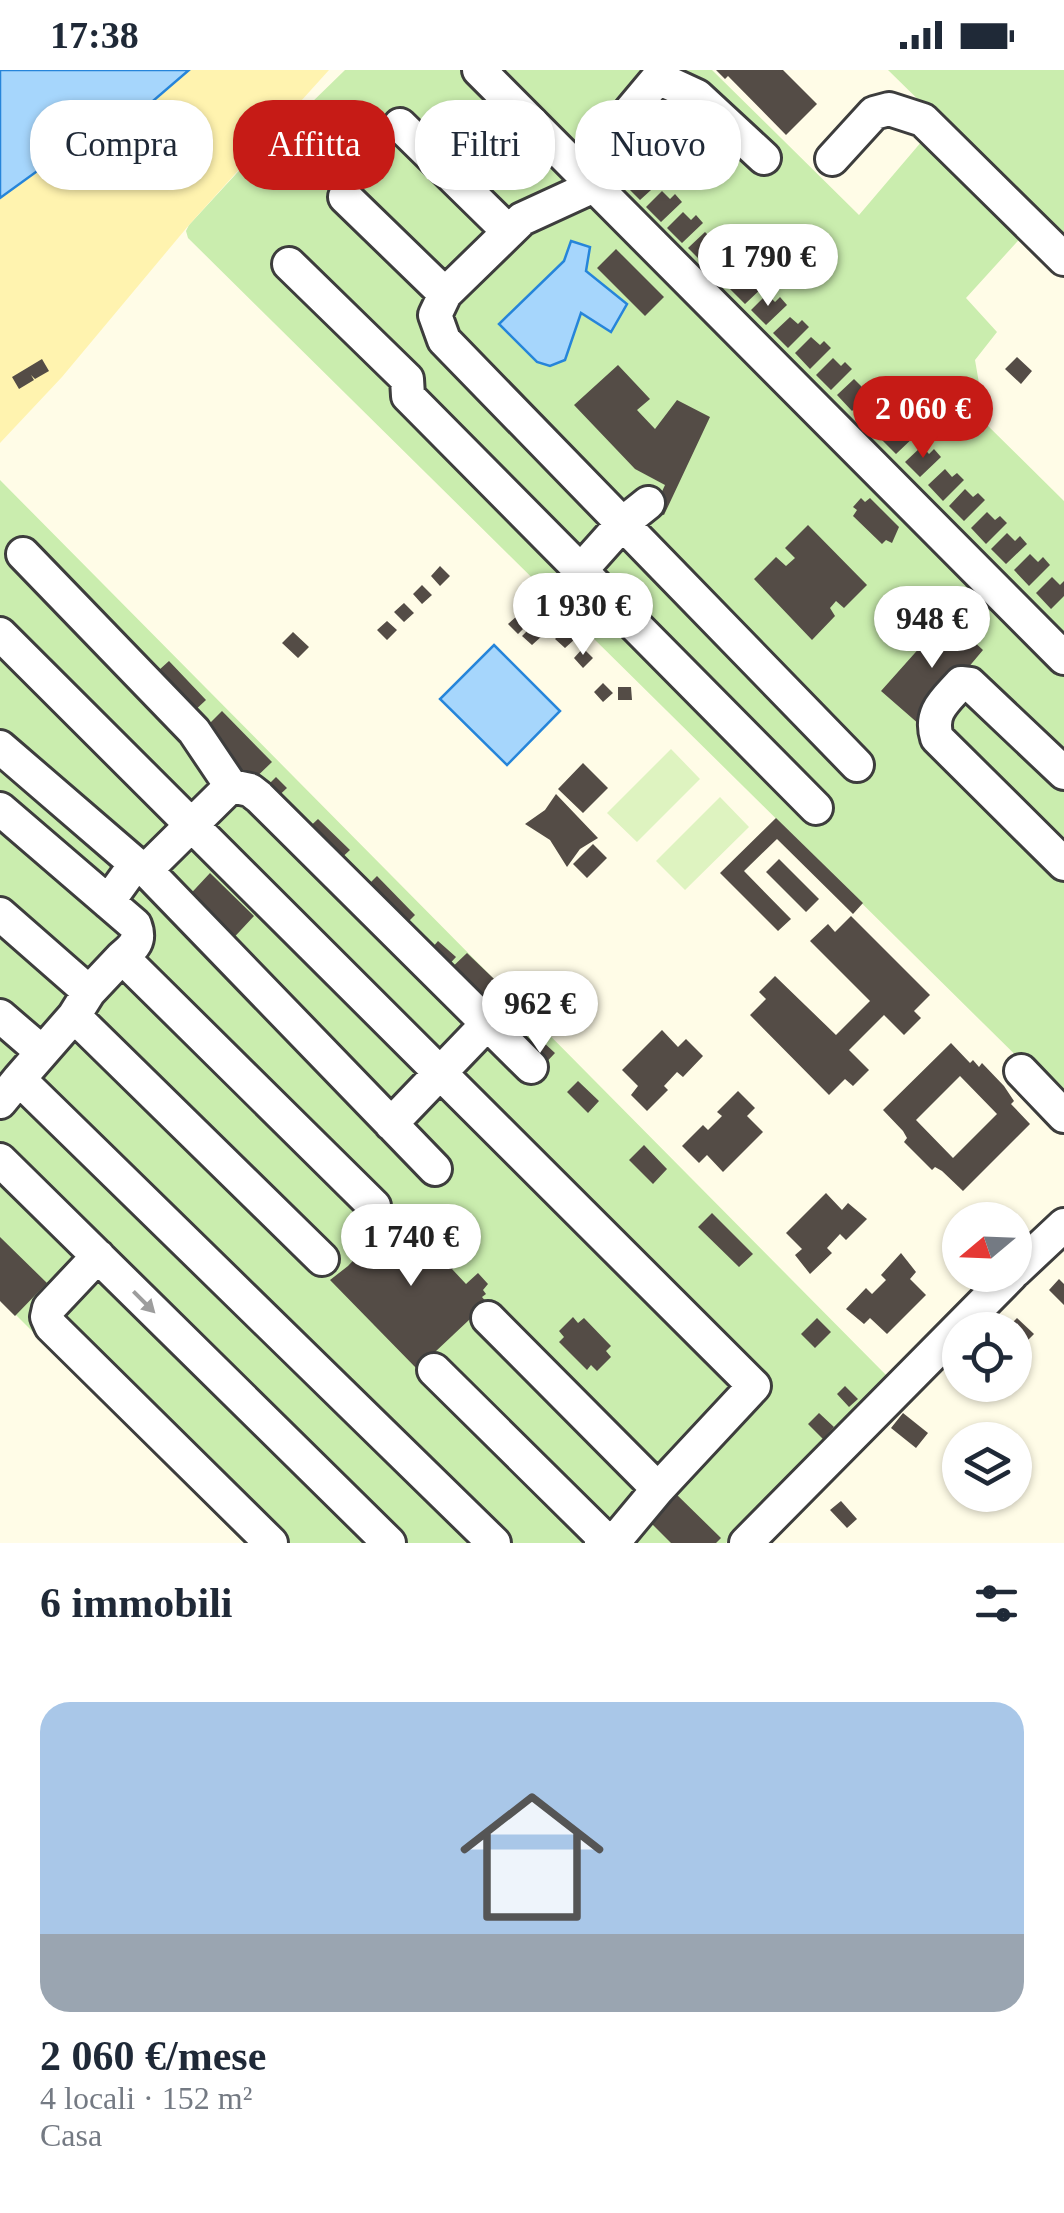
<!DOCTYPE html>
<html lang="it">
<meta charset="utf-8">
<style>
:root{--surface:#fff;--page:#f2f2f3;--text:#1f2937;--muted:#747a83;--line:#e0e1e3;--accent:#c61b16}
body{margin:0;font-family:"Times New Roman",serif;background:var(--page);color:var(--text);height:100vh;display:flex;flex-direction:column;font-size:38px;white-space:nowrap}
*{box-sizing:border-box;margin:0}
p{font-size:32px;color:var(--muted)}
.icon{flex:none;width:55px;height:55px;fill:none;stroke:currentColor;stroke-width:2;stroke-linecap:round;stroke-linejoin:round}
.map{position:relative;height:1473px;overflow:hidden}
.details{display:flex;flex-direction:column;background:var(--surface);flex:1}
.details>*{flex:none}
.guide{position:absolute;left:30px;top:30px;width:1005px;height:90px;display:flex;gap:20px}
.needle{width:65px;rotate:251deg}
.controls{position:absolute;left:942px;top:1132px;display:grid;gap:20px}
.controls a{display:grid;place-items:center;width:90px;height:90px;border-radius:50%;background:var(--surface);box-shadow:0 2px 8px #0004;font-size:50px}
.price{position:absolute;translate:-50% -85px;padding:0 22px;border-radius:35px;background:#fff;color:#222;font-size:32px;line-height:65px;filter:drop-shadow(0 2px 5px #0008)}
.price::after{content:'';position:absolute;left:50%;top:60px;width:30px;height:22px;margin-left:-15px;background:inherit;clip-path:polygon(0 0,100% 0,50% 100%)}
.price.on{background:var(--accent);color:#fff}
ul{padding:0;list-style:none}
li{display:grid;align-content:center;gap:20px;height:530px;padding:0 40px}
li+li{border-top:2px solid var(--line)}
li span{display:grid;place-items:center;height:310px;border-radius:30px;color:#555}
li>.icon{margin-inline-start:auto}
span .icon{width:180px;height:180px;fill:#fffc;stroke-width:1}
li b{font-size:42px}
h2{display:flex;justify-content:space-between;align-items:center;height:120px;padding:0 40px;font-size:42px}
.chip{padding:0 35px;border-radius:40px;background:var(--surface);box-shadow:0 2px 8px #0004;font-size:35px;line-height:90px}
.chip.on{background:var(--accent);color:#fff}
.status{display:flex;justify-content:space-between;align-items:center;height:70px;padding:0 50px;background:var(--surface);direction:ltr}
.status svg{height:28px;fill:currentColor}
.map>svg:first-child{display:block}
.green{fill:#caedae}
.sand{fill:#fff3af}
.pitch{fill:#def3c0}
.water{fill:#a6d6fc;stroke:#2685da;stroke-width:2.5}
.building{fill:#544c46;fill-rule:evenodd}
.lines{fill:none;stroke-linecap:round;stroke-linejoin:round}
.minor-casing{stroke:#3d3d3d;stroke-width:38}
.minor{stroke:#fff;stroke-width:32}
.oneway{fill:#9d9d9d}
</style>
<div class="status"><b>17:38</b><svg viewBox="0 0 49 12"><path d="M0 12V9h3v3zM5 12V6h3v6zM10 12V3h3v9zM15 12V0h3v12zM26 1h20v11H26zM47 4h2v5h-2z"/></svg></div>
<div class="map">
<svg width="1064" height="1473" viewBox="0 0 1064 1473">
<rect width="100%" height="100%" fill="#fffce7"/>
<path class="green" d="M 345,0 L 712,0 L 859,145 L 928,64 L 1026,162 L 966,228 L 997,262 L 975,290 L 986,354 L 1064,431 L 1064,1033 L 188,168 L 186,161 L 189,155 L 258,80 L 267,76 Z
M 888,0 L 1064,0 L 1064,173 L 1052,161 Z
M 0,410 L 887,1306 L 726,1473 L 244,1473 L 0,1229 Z"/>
<path class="sand" d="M 0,0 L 329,0 L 189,155 L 62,307 L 0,373 Z"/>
<path class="pitch" d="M 671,679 L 700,709 L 637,772 L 607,743 Z
M 720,727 L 749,757 L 685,820 L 656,791 Z"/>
<path class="water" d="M 0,0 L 189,0 L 153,31 L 105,52 L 0,128 Z
M 571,171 L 590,177 L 586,201 L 627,234 L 611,262 L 581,243 L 565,290 L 550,296 L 537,292 L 499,254 L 564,191 Z
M 494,575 L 560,641 L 507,695 L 440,629 Z"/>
<path class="building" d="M 716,0 L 783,0 L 817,34 L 786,65 L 728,6 L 725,9 Z
M 642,99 L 650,107 L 654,102 L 662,110 L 640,130 L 625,115 Z
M 662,121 L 670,129 L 675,124 L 682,132 L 661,152 L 646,137 Z
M 683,142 L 691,150 L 696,145 L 703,153 L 682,173 L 667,158 Z
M 705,162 L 713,170 L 717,165 L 724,173 L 703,193 L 688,178 Z
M 616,179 L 664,227 L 645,246 L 597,198 Z
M 726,183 L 734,191 L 738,186 L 746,194 L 724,214 L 710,199 Z
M 746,203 L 754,210 L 759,206 L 766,214 L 745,234 L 730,219 Z
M 767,224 L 775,232 L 780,227 L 787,235 L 766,255 L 751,240 Z
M 790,247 L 798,254 L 802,250 L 809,257 L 788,278 L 773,263 Z
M 811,267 L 820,275 L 824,271 L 831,278 L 810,299 L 795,283 Z
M 1017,287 L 1032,301 L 1021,314 L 1005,299 Z
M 833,288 L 841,296 L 845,292 L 852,299 L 831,320 L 816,305 Z
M 42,289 L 49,301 L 35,309 L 31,305 L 34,310 L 19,319 L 12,307 Z
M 618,295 L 650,329 L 637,340 L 655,359 L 677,330 L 710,347 L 664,445 L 653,441 L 665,415 L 635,399 L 574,335 Z
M 854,309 L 862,317 L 866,313 L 874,320 L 852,341 L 837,325 Z
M 876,330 L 884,338 L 888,333 L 896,341 L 874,361 L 859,346 Z
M 898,353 L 905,361 L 910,356 L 917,364 L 896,384 L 881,369 Z
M 922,376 L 929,384 L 934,379 L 941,387 L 920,407 L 905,392 Z
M 945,399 L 952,407 L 957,403 L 964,410 L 943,431 L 928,415 Z
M 965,419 L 973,427 L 978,423 L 985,430 L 964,451 L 949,436 Z
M 861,428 L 865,432 L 870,428 L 899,457 L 892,473 L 886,470 L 882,474 L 853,446 L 857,440 L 853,437 Z
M 987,442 L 995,450 L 1000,446 L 1007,453 L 986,474 L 971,458 Z
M 808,455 L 867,515 L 844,538 L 836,531 L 830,538 L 835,546 L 812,570 L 754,509 L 776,487 L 786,496 L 795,488 L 785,478 Z
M 1007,463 L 1015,471 L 1020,466 L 1027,474 L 1006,494 L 991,479 Z
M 1030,484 L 1038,492 L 1043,487 L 1050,495 L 1029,516 L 1014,500 Z
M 440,496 L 450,506 L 440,516 L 431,506 Z
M 1052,507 L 1060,515 L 1064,511 L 1064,526 L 1051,539 L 1036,523 Z
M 422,515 L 432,525 L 422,534 L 413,524 Z
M 404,533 L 414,543 L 404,552 L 394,542 Z
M 518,545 L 527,555 L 518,564 L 508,554 Z
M 947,547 L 983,580 L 920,655 L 881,621 Z
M 387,551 L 397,560 L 387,570 L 377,560 Z
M 532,556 L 542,566 L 532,575 L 522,566 Z
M 565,559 L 575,569 L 565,578 L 555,569 Z
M 293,562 L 309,577 L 298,588 L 282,573 Z
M 583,578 L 593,588 L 583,598 L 574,588 Z
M 169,591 L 206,630 L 192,643 L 149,609 Z
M 603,613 L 613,623 L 603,632 L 594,622 Z
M 618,617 L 631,617 L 632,630 L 618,630 Z
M 222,641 L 272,692 L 247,716 L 202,661 Z
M 583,693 L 608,718 L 583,743 L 558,719 Z
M 276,707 L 287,718 L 273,731 L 260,723 Z
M 556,724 L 598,768 L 580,779 L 567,797 L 550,770 L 525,754 L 545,740 Z
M 776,748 L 863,833 L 853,844 L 777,769 L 744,801 L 791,849 L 778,861 L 720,803 Z
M 318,749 L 350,780 L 336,793 L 303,763 Z
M 593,774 L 607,788 L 587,808 L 573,794 Z
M 779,789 L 819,829 L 806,842 L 766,802 Z
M 210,803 L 254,846 L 227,875 L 182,833 Z
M 377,806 L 415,845 L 399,861 L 361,822 Z
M 851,846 L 930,925 L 914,941 L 921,948 L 904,965 L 884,945 L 849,980 L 869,1000 L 853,1016 L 845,1009 L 829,1025 L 750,945 L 766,929 L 759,922 L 775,906 L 836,965 L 870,931 L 810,871 L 828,854 L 835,862 Z
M 438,871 L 456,887 L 443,901 L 426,885 Z
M 467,883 L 514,928 L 492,949 L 446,903 Z
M 662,960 L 678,977 L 686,969 L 703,986 L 683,1007 L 677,1002 L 664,1016 L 668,1020 L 647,1041 L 631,1025 L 638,1016 L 622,1000 Z
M 542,971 L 555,983 L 538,1001 L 525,989 Z
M 951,973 L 970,993 L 973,990 L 979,997 L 982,993 L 1004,1016 L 1014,1031 L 1011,1034 L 1030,1054 L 963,1121 L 942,1101 L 935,1097 L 932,1100 L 904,1072 L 907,1068 L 903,1061 L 883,1040 ZM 960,1006 L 997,1044 L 953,1088 L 916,1050 Z
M 578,1011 L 599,1031 L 588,1043 L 567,1022 Z
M 738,1021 L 755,1038 L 747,1046 L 763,1062 L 723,1102 L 707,1085 L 699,1093 L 682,1076 L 703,1055 L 708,1060 L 722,1046 L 717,1042 Z
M 644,1075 L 667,1099 L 653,1114 L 629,1090 Z
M 826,1123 L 842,1140 L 848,1133 L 867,1149 L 846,1170 L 840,1164 L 827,1178 L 832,1183 L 810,1204 L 795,1185 L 802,1179 L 786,1163 Z
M 400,1141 L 410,1151 L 419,1142 L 429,1153 L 417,1164 L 434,1182 L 446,1170 L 464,1189 L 452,1199 L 466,1214 L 478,1203 L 488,1214 L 483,1220 L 486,1224 L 482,1227 L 487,1233 L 417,1299 L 330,1210 L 348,1196 Z
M 712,1143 L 753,1184 L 739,1197 L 698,1157 Z
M 0,1167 L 47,1213 L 15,1246 L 0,1231 Z
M 901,1183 L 916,1202 L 910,1209 L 926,1225 L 887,1264 L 870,1248 L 864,1254 L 846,1239 L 866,1218 L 872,1224 L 886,1210 L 881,1205 Z
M 1059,1209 L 1064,1214 L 1064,1235 L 1049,1220 Z
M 573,1247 L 578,1253 L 584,1248 L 611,1276 L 606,1281 L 611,1287 L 597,1301 L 591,1295 L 587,1300 L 559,1272 L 564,1267 L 559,1261 Z
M 817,1248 L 831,1262 L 815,1278 L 801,1264 Z
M 1017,1248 L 1034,1264 L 1022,1276 L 1015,1268 L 1015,1260 L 1005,1260 Z
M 845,1316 L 858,1329 L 849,1337 L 837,1324 Z
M 819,1343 L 834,1357 L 823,1369 L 808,1354 Z
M 903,1343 L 928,1363 L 916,1378 L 891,1358 Z
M 672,1420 L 721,1468 L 716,1473 L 671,1473 L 647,1449 Z
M 841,1431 L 857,1449 L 847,1458 L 830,1440 Z"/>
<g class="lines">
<g class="minor-casing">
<path id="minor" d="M 479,0 L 1064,588
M 400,55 L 507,160
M 832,89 L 874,43 L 889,39 L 923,50 L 1064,189
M 581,100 L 658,8 L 697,26 L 764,88
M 345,127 L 445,224 L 435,245 L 444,270 L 857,695
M 289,194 L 407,309 L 408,326 L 816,738
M 445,224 L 522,149 L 596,115
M 23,484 L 194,661 L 231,716 L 146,800 L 138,796 L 131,800 L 108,832
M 581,500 L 623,453 L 648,433
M 0,564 L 754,1316 L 658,1419
M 0,677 L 138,796
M 1064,703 L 970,614 L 961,613 C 945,631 929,642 937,668 L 1064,794
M 231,716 L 250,720 L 259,727 L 531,997
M 0,739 L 135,855 C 141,871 134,877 122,887
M 146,800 L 435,1099
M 0,844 L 89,922
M 0,946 L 42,982
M 74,946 L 89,922 L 122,887 L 374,1136
M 1021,1001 L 1064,1046
M 19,1009 L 74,946 L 322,1189
M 0,1032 L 19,1009 L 494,1473
M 391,1054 L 486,955
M 0,1090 L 389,1473
M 98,1186 L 49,1238 L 47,1247 L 51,1256 L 271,1473
M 1015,1201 L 1064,1155
M 488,1248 L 658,1419 L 613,1473
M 434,1300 L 605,1469 L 601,1473
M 746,1473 L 1011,1205"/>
</g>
<use href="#minor" class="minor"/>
</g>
<defs><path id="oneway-solid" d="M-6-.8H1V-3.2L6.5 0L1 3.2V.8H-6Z" transform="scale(2.5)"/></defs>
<use class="oneway" href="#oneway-solid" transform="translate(144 1232) rotate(45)"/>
</svg>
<div class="controls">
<a><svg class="needle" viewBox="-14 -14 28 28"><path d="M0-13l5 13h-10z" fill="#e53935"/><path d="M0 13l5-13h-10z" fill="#747a83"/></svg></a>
<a><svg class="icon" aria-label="locate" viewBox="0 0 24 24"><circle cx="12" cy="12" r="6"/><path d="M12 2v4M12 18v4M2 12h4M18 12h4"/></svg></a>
<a><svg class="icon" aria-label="layers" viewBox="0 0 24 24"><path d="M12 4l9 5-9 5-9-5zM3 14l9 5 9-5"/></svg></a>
</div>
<b class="price" style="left:768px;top:239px">1 790 €</b>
<b class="price on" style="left:923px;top:391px">2 060 €</b>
<b class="price" style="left:583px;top:588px">1 930 €</b>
<b class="price" style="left:932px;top:601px">948 €</b>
<b class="price" style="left:540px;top:986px">962 €</b>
<b class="price" style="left:411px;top:1219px">1 740 €</b>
<div class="guide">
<a class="chip">Compra</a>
<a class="chip on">Affitta</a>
<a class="chip">Filtri</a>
<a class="chip">Nuovo</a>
</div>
</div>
<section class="details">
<h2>6 immobili<svg class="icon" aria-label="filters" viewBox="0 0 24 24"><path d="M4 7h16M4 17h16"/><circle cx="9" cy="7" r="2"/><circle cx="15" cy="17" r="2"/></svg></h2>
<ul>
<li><span style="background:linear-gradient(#a9c7e8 75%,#9aa5b1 0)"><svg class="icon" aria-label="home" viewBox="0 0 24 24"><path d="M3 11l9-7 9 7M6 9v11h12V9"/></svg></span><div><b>2 060 €/mese</b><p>4 locali · 152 m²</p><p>Casa</p></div></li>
</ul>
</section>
